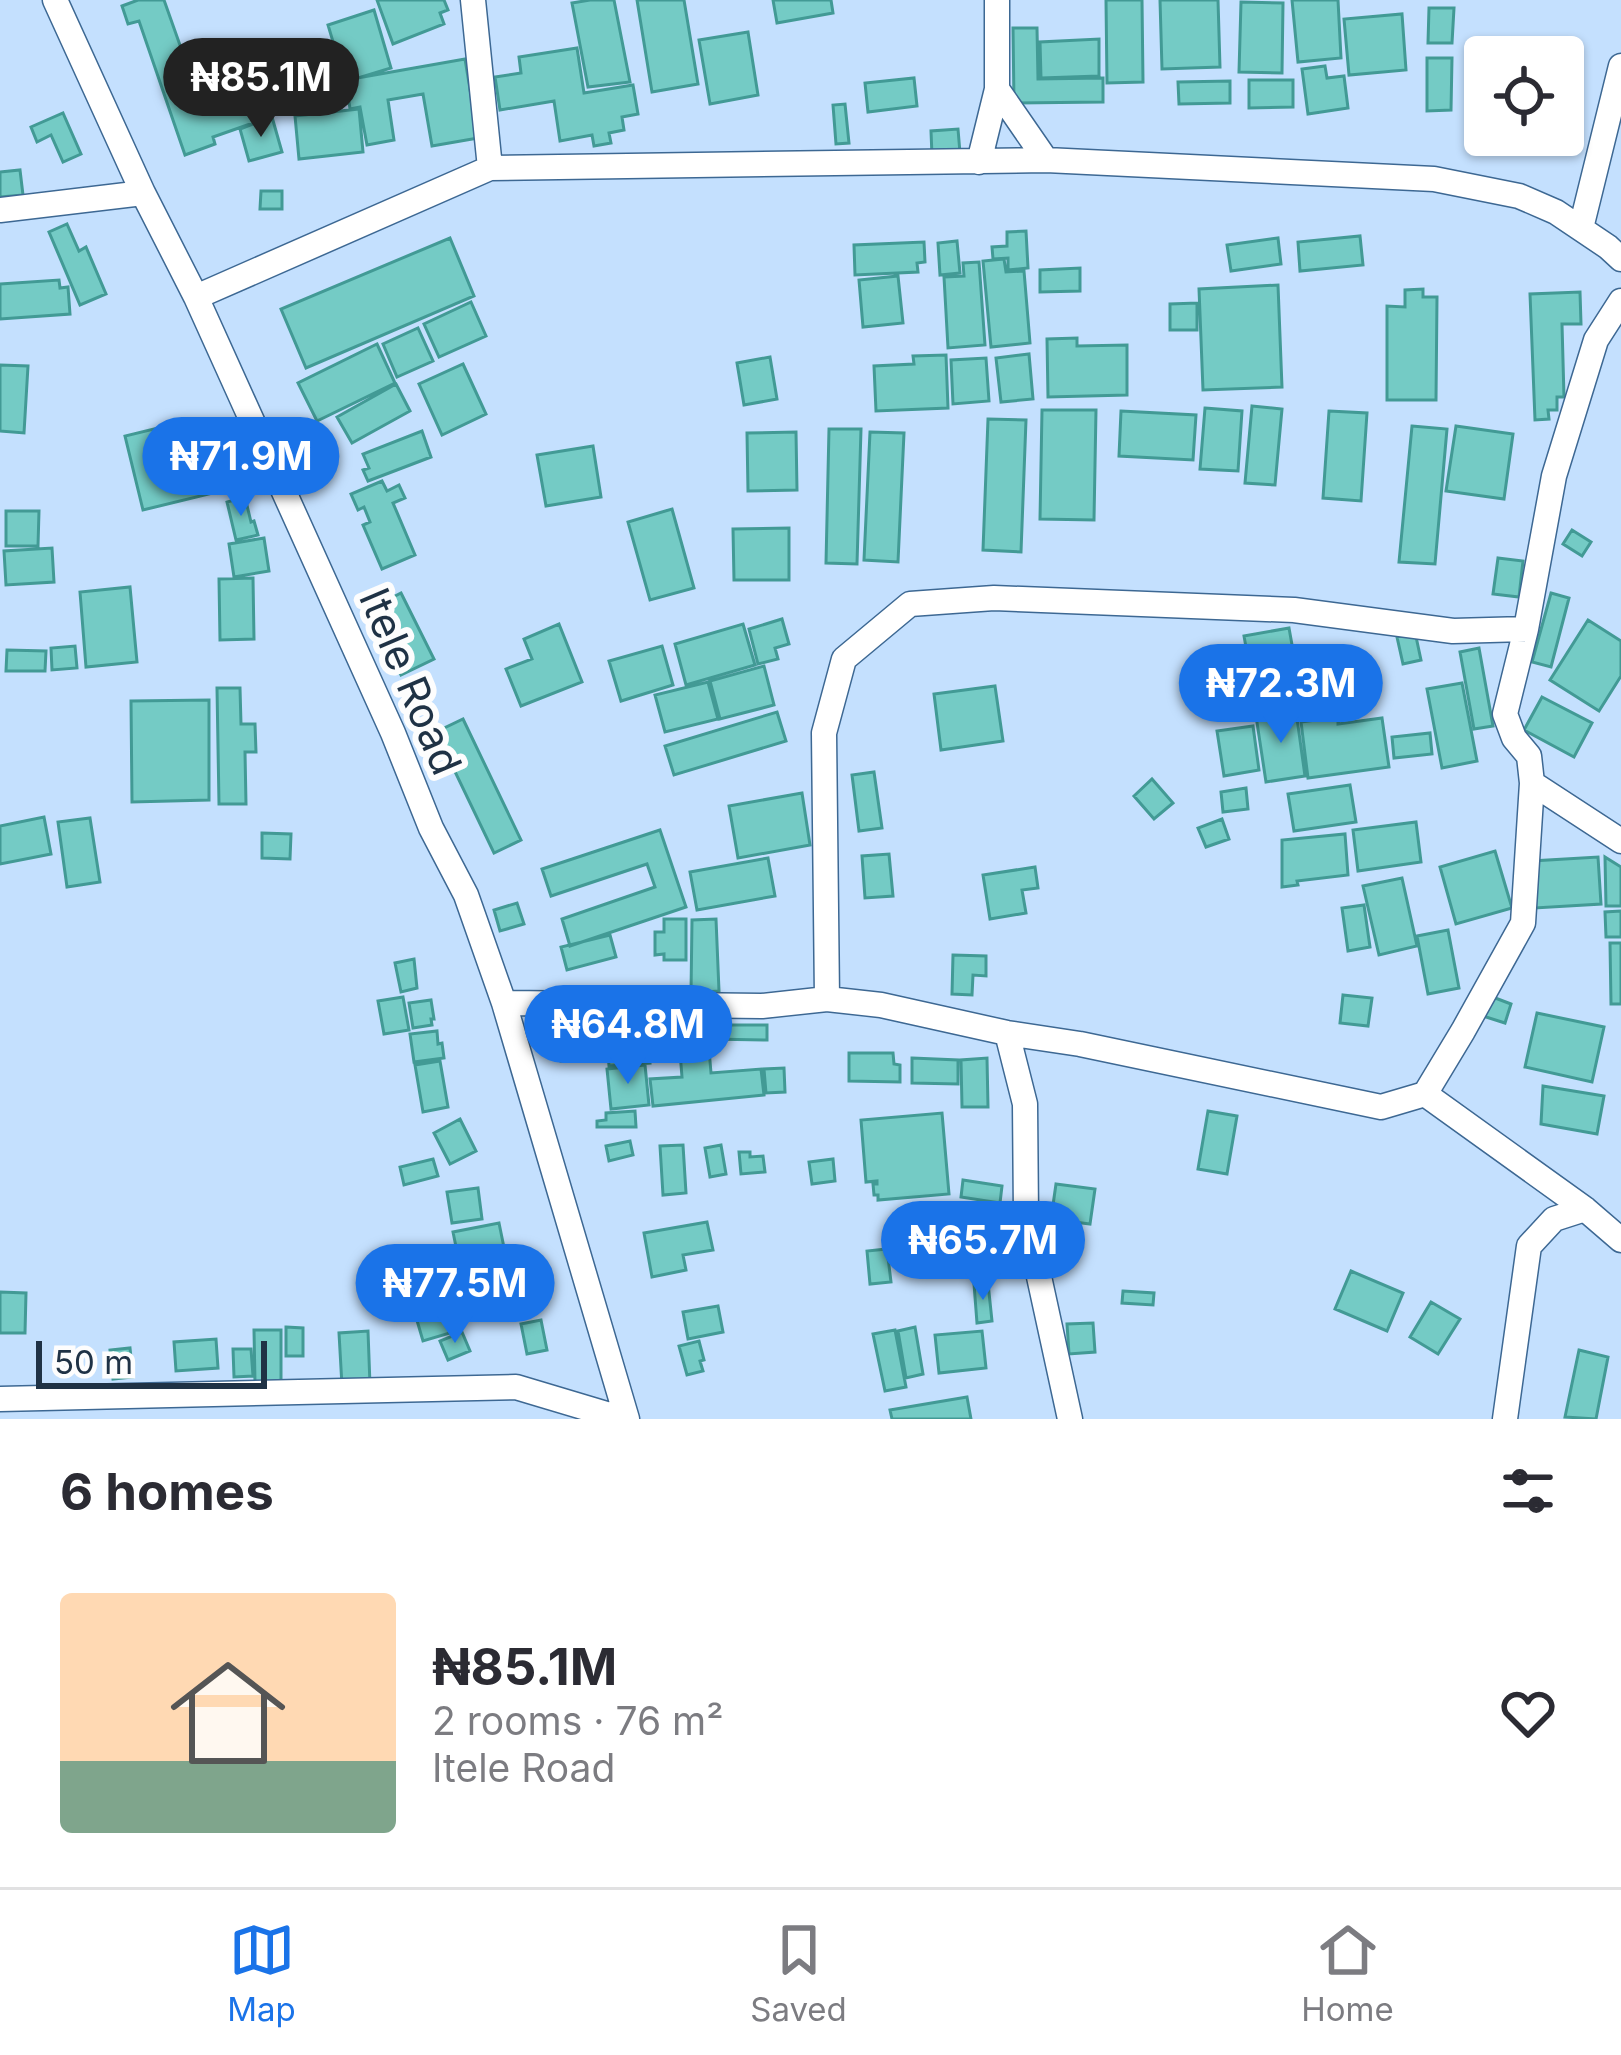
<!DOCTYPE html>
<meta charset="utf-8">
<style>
:root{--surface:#fff;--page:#f7f7f7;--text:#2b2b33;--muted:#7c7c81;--line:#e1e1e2;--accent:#1a73e8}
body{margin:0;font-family:Inter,sans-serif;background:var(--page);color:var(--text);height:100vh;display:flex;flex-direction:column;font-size:45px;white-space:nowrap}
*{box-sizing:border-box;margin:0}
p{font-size:39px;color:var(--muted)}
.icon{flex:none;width:66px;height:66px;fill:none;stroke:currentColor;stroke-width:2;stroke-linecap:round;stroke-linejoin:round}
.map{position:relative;height:1419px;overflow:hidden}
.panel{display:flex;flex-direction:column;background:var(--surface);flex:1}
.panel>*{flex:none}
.controls{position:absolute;left:1464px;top:36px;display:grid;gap:24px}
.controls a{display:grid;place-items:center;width:120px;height:120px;border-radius:12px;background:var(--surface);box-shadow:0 3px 9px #0004;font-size:60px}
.scale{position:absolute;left:36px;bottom:30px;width:231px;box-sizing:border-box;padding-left:12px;border:6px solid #1f3245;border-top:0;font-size:33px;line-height:42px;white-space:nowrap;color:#1f3245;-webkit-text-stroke:9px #fdfdfd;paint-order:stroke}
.price{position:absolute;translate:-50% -102px;padding:0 27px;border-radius:42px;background:var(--accent);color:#fff;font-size:39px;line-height:78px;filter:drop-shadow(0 3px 6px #0008)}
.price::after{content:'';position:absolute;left:50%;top:72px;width:36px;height:27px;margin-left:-18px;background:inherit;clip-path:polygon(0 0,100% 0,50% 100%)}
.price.active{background:#222;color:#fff}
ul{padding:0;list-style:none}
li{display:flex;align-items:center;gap:36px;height:300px;padding:0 60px}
li span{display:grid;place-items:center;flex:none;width:336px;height:240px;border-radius:12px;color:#555}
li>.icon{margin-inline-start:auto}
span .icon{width:144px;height:144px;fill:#fffc;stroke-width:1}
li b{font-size:51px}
h2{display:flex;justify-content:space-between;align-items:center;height:144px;padding:0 60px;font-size:51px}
.dock{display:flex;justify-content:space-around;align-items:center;height:168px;border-top:3px solid var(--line);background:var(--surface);font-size:33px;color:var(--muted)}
.dock a{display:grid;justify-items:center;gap:6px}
.dock .active{color:var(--accent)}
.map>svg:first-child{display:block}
.building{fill:#74cbc5;stroke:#429a95;stroke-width:3}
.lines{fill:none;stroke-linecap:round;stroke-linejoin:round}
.street-casing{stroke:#3d6893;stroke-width:27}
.street{stroke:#fff;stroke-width:24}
.labels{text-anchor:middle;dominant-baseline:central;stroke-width:12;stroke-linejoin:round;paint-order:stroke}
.street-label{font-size:42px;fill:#1f3245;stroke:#fdfdfd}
</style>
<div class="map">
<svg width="1621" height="1419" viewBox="0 0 1621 1419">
<rect width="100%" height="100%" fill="#c4e0fe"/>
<path class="building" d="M 138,0 L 164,0 L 204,113 L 208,111 L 205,101 L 218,96 L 223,108 L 245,100 L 253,123 L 213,137 L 215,144 L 185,155 L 139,21 L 128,24 L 122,6 Z
M 377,0 L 444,0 L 448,10 L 440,13 L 444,24 L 393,44 Z
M 590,0 L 614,0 L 630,82 L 588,87 L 572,3 Z
M 637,0 L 684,0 L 698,84 L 652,92 Z
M 773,0 L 831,0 L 833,13 L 777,23 Z
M 1106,0 L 1142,0 L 1143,82 L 1107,83 Z
M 1160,0 L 1218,0 L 1220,67 L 1162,69 Z
M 1292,0 L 1338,0 L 1341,58 L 1298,62 Z
M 1241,2 L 1283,3 L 1282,73 L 1239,72 Z
M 1429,8 L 1454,8 L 1452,43 L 1428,43 Z
M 374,10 L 391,68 L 345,82 L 328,25 Z
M 1402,14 L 1406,70 L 1349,75 L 1344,19 Z
M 1013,28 L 1037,28 L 1038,79 L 1103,78 L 1103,102 L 1014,103 Z
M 748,32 L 758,95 L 710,104 L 699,40 Z
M 1099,39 L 1099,76 L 1041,78 L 1040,42 Z
M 577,48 L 584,93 L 633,85 L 638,114 L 622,117 L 624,130 L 609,133 L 611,143 L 594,146 L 592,135 L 560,141 L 554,101 L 500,110 L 495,77 L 521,73 L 519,57 Z
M 1427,58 L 1452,58 L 1451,110 L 1427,111 Z
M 465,59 L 478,138 L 432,146 L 423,94 L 388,100 L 394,140 L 367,145 L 360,107 L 350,109 L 346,80 Z
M 1325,66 L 1327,78 L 1344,76 L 1348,108 L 1308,114 L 1302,69 Z
M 914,78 L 917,106 L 868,112 L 865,83 Z
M 1249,80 L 1293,80 L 1293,107 L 1249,108 Z
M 1230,81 L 1230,103 L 1179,104 L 1178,82 Z
M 845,104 L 849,143 L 836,144 L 833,105 Z
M 359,109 L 363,152 L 299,159 L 295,116 Z
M 63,113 L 81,154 L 63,162 L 51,135 L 37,142 L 31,127 Z
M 272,117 L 282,152 L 249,161 L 240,129 Z
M 958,129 L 960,153 L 932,156 L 931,131 Z
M 20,170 L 23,195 L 0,197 L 0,172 Z
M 261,191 L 282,191 L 282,209 L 260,209 Z
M 67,224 L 79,251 L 86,247 L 106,294 L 80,305 L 49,232 Z
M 1026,231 L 1028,268 L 1008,270 L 1008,258 L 993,259 L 992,247 L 1007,246 L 1007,232 Z
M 1360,236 L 1363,265 L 1300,271 L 1298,242 Z
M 450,238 L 474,296 L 306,368 L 281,309 Z
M 1278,238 L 1281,264 L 1231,271 L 1227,245 Z
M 957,241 L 960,273 L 940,275 L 938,243 Z
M 924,242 L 925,262 L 917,263 L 918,272 L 855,275 L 854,245 Z
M 1004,259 L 1006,272 L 1024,271 L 1030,343 L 991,347 L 983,261 Z
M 979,262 L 985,345 L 948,348 L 944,277 L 964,276 L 963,263 Z
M 1080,268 L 1080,291 L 1040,292 L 1040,270 Z
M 898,276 L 903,323 L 863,327 L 859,280 Z
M 59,280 L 60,288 L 68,287 L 70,314 L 0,319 L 0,284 Z
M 1278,285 L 1282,387 L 1203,390 L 1199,289 Z
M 1423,289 L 1423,297 L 1437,297 L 1436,400 L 1387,400 L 1387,306 L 1405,307 L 1405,290 Z
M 1580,292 L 1581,324 L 1562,324 L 1564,397 L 1557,397 L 1557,410 L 1548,410 L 1549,419 L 1535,420 L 1530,294 Z
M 471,302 L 486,336 L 439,357 L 424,324 Z
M 1197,303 L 1197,330 L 1170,330 L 1170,304 Z
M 418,328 L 433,361 L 397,377 L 383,344 Z
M 1077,338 L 1077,346 L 1127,345 L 1127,395 L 1048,397 L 1047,339 Z
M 377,344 L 395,383 L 317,421 L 298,383 Z
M 1029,354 L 1033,399 L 1001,402 L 996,358 Z
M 946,355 L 948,408 L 876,411 L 874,366 L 914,364 L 913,356 Z
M 770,357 L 777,399 L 744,405 L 737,363 Z
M 986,358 L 989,401 L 953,404 L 951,360 Z
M 463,364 L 486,414 L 442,435 L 419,384 Z
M 0,365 L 28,366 L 24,433 L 0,431 Z
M 396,384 L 410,411 L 352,443 L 337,417 Z
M 1252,406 L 1282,409 L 1275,485 L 1245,483 Z
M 1205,408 L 1242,411 L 1238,471 L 1200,469 Z
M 1042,410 L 1096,410 L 1094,520 L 1040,519 Z
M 1121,411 L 1196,415 L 1193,460 L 1119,456 Z
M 1329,411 L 1367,413 L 1361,501 L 1323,498 Z
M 988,419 L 1026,420 L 1021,552 L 983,550 Z
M 1412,426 L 1447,429 L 1435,564 L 1399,562 Z
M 1456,426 L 1513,434 L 1504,499 L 1446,491 Z
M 162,427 L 168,449 L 208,439 L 217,479 L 206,482 L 209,494 L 143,510 L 125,436 Z
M 829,429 L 861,429 L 857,564 L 826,563 Z
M 422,431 L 431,457 L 368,481 L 363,470 L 369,468 L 363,454 Z
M 796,432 L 797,490 L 748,491 L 747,433 Z
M 870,432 L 904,433 L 898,562 L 864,560 Z
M 593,446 L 601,497 L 546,506 L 537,455 Z
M 382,481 L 387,491 L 399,485 L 405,498 L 393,503 L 415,555 L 382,569 L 363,525 L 370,522 L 364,507 L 358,510 L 351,494 Z
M 245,497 L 251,522 L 254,521 L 258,535 L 236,540 L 227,502 Z
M 672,509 L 694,588 L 650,600 L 628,522 Z
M 6,511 L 39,511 L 38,546 L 6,546 Z
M 789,528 L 789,580 L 734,580 L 733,529 Z
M 1572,530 L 1591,542 L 1582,556 L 1563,544 Z
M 264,538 L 269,571 L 234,577 L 229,544 Z
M 52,548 L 54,582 L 6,585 L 4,551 Z
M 1498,558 L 1523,561 L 1519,597 L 1493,594 Z
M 253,578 L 254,639 L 220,640 L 219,579 Z
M 130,587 L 137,662 L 86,667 L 80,592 Z
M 401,593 L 434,659 L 401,675 L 394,659 L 400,655 L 376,606 Z
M 1551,593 L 1569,598 L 1551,667 L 1532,662 Z
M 782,619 L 789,644 L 775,648 L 778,659 L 758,664 L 749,629 Z
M 1588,620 L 1621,641 L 1621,676 L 1599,711 L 1550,680 Z
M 559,624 L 582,682 L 521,706 L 506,669 L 532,659 L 524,639 Z
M 743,624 L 755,665 L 686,685 L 675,644 Z
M 1289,628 L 1301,695 L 1256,703 L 1244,636 Z
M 1415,632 L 1421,660 L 1403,664 L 1397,637 Z
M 75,646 L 77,668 L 52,670 L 51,648 Z
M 662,646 L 673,685 L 621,701 L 609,661 Z
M 1479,648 L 1493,726 L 1474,729 L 1460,652 Z
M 7,650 L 46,651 L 45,671 L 6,671 Z
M 764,666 L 774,705 L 720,719 L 710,681 Z
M 708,682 L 718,719 L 665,732 L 655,695 Z
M 1462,683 L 1477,761 L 1442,768 L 1427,689 Z
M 995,686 L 1003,741 L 941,750 L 934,694 Z
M 217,688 L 240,688 L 241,724 L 255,724 L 256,752 L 245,752 L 246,804 L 219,804 Z
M 1542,697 L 1592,723 L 1574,757 L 1524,730 Z
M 209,700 L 209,800 L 132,802 L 131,701 Z
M 1296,711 L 1305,776 L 1266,782 L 1256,716 Z
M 777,712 L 786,741 L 674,775 L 665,746 Z
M 1338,717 L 1338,724 L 1382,718 L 1389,767 L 1308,778 L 1301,722 Z
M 463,719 L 521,840 L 494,853 L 436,732 Z
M 1253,726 L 1259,770 L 1224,776 L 1217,731 Z
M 1430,733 L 1432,754 L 1394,758 L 1392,737 Z
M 874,772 L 882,828 L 859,831 L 852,775 Z
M 1152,779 L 1173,803 L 1154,819 L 1134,796 Z
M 1350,785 L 1356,822 L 1294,831 L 1288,794 Z
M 1246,788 L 1248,809 L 1223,812 L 1221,792 Z
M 802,793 L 810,845 L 738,858 L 729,806 Z
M 44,817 L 51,854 L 0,864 L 0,826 Z
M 90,818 L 100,882 L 67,887 L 58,822 Z
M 1222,819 L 1229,839 L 1206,847 L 1198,828 Z
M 1416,822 L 1421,862 L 1358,871 L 1353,830 Z
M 660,830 L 686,907 L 570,946 L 562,919 L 655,887 L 647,864 L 551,896 L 542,869 Z
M 262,833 L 291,834 L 290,859 L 262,858 Z
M 1345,834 L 1348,875 L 1297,881 L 1298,885 L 1282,887 L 1282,840 Z
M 1495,851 L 1512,908 L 1456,924 L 1440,867 Z
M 889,854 L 893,896 L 865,898 L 862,856 Z
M 1598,857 L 1601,904 L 1535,908 L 1532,861 Z
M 1605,857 L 1621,867 L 1621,906 L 1606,906 Z
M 768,858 L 775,896 L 697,910 L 690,872 Z
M 1035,867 L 1038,888 L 1022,890 L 1026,913 L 990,919 L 983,875 Z
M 1402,878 L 1417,946 L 1379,955 L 1363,886 Z
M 517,903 L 524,924 L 500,931 L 494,910 Z
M 1364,905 L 1370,947 L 1348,951 L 1342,908 Z
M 1621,911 L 1621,937 L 1606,937 L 1605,912 Z
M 664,919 L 686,919 L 686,960 L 664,960 L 664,954 L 655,955 L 655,932 L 664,932 Z
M 716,919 L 719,991 L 691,993 L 692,920 Z
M 1448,930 L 1459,988 L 1428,994 L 1417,936 Z
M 610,935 L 616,957 L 567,970 L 561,947 Z
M 1610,943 L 1621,943 L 1621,1004 L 1611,1004 Z
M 953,955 L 986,956 L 986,976 L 973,975 L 972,995 L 952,994 Z
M 414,959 L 417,988 L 401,992 L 395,963 Z
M 1343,995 L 1372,998 L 1368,1026 L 1340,1023 Z
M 1490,996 L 1511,1004 L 1505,1023 L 1483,1016 Z
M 403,997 L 409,1030 L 384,1034 L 378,1001 Z
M 431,1000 L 434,1019 L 431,1019 L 432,1025 L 413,1028 L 409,1003 Z
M 1537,1013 L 1604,1027 L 1592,1082 L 1525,1067 Z
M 710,1025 L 767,1025 L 767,1040 L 710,1039 Z
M 437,1031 L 438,1044 L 442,1043 L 444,1058 L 414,1062 L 410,1034 Z
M 588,1034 L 591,1058 L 561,1061 L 558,1038 Z
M 708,1037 L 711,1073 L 761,1069 L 764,1095 L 653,1106 L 650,1079 L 682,1077 L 679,1040 Z
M 649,1050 L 650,1063 L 609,1066 L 608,1053 Z
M 849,1053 L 893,1053 L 894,1064 L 900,1065 L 900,1082 L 849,1081 Z
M 912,1058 L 958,1060 L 958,1084 L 912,1083 Z
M 987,1058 L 988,1107 L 962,1107 L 961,1060 Z
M 440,1061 L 448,1107 L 423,1112 L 415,1065 Z
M 645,1065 L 649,1105 L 611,1109 L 607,1069 Z
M 784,1068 L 785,1092 L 766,1093 L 764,1069 Z
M 1543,1086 L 1604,1096 L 1597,1134 L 1541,1124 Z
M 635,1111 L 636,1127 L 597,1127 L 597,1121 L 606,1120 L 606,1113 Z
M 1208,1111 L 1237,1116 L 1227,1174 L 1198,1169 Z
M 942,1113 L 949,1194 L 878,1200 L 878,1195 L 874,1195 L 873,1184 L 877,1184 L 877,1181 L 866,1182 L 861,1120 Z
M 460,1119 L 476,1151 L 450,1164 L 434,1133 Z
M 630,1141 L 633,1155 L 609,1161 L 606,1146 Z
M 683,1145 L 686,1193 L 663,1195 L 660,1146 Z
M 721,1145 L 726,1174 L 710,1177 L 705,1148 Z
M 739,1152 L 750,1152 L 750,1157 L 763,1156 L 765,1172 L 741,1174 Z
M 433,1159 L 438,1176 L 404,1185 L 400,1167 Z
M 833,1159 L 835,1181 L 812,1184 L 809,1162 Z
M 963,1180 L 1002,1186 L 1000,1203 L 961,1197 Z
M 1056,1184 L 1095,1189 L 1090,1224 L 1051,1219 Z
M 478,1188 L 482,1219 L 452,1223 L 447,1192 Z
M 707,1222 L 713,1250 L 683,1255 L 686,1270 L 652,1277 L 644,1233 Z
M 499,1223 L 509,1272 L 463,1281 L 453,1232 Z
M 887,1249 L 891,1282 L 870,1284 L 867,1251 Z
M 452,1269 L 464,1308 L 454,1311 L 460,1330 L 423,1341 L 406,1283 Z
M 1351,1271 L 1403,1293 L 1387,1331 L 1335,1309 Z
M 476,1278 L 481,1304 L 465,1307 L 460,1281 Z
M 988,1283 L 992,1321 L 977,1323 L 974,1284 Z
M 1123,1291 L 1154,1293 L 1153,1305 L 1122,1303 Z
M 0,1292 L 26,1293 L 25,1333 L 0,1333 Z
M 1431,1302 L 1460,1319 L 1438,1354 L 1410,1337 Z
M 718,1306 L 723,1332 L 688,1339 L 683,1312 Z
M 541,1320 L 547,1350 L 527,1354 L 521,1324 Z
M 1093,1323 L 1095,1352 L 1069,1354 L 1067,1324 Z
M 286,1327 L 303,1328 L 303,1356 L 286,1356 Z
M 915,1327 L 923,1374 L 906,1378 L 898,1331 Z
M 254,1330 L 281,1330 L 281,1383 L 255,1383 Z
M 895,1330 L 906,1387 L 885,1391 L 873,1334 Z
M 368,1331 L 370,1385 L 342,1386 L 339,1333 Z
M 982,1331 L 986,1368 L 939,1373 L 935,1335 Z
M 462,1332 L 470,1351 L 448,1360 L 440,1341 Z
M 216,1339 L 218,1368 L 176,1371 L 174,1342 Z
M 699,1341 L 704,1360 L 700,1361 L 703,1371 L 687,1375 L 679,1346 Z
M 130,1348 L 133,1377 L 113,1379 L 110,1350 Z
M 233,1349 L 251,1349 L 253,1376 L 234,1377 Z
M 1579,1350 L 1608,1357 L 1596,1419 L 1565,1417 Z
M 967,1397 L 971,1419 L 892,1419 L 890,1410 Z"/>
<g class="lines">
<g class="street-casing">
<path id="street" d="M 55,0 L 143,193 L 196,297 L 393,733 L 431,828 L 466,895 L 504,1003 L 627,1419
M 473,0 L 490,168
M 997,89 L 1046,160
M 979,162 L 997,89 L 997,0
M 0,210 L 143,193
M 1581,228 L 1621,66
M 196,297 L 490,168 L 1046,160 L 1434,179 L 1519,196 L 1556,212 L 1608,247 L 1621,259
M 1532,783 L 1621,841
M 827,999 L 824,733 L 844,659 L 910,604 L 994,598 L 1294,610 L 1453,631 L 1526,629
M 504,1003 L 762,1006 L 827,999 L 881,1005 L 1007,1033 L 1080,1044 L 1381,1107 L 1425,1094 L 1463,1031 L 1523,923 L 1532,783 L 1529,756 L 1514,738 L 1505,714 L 1526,629 L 1554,476 L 1596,340 L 1621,301
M 1007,1033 L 1025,1104 L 1026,1217 L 1070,1419
M 1425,1094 L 1585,1209 L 1621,1240
M 0,1399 L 516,1387 L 623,1419
M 1505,1419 L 1529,1246 L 1554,1219 L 1585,1209"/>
</g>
<use href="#street" class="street"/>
</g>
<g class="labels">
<g class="street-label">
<text transform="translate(411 681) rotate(67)">Itele Road</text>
</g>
</g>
</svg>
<div class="controls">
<a><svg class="icon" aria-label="locate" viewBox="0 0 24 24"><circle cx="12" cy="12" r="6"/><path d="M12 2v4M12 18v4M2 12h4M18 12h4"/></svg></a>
</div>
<div class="scale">50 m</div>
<b class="price active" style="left:261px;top:140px">₦85.1M</b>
<b class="price" style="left:241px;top:519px">₦71.9M</b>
<b class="price" style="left:1281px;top:746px">₦72.3M</b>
<b class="price" style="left:628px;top:1087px">₦64.8M</b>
<b class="price" style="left:983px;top:1303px">₦65.7M</b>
<b class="price" style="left:455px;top:1346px">₦77.5M</b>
</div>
<section class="panel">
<h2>6 homes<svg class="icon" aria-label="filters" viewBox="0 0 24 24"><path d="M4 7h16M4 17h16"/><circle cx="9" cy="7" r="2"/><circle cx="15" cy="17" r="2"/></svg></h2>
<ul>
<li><span style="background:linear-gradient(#ffd9b3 70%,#7fa58c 0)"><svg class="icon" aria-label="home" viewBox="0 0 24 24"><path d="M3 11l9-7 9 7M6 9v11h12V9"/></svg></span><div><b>₦85.1M</b><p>2 rooms · 76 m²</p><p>Itele Road</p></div><svg class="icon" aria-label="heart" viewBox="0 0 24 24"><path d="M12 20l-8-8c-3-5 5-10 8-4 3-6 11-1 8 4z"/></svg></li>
</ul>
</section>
<nav class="dock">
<a class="active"><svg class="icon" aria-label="map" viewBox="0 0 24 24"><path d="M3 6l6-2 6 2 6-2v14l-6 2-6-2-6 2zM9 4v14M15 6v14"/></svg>Map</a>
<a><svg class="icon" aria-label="saved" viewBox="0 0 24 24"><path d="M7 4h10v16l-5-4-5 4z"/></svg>Saved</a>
<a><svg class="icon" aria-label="home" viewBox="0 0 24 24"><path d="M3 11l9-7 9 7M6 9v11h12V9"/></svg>Home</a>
</nav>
